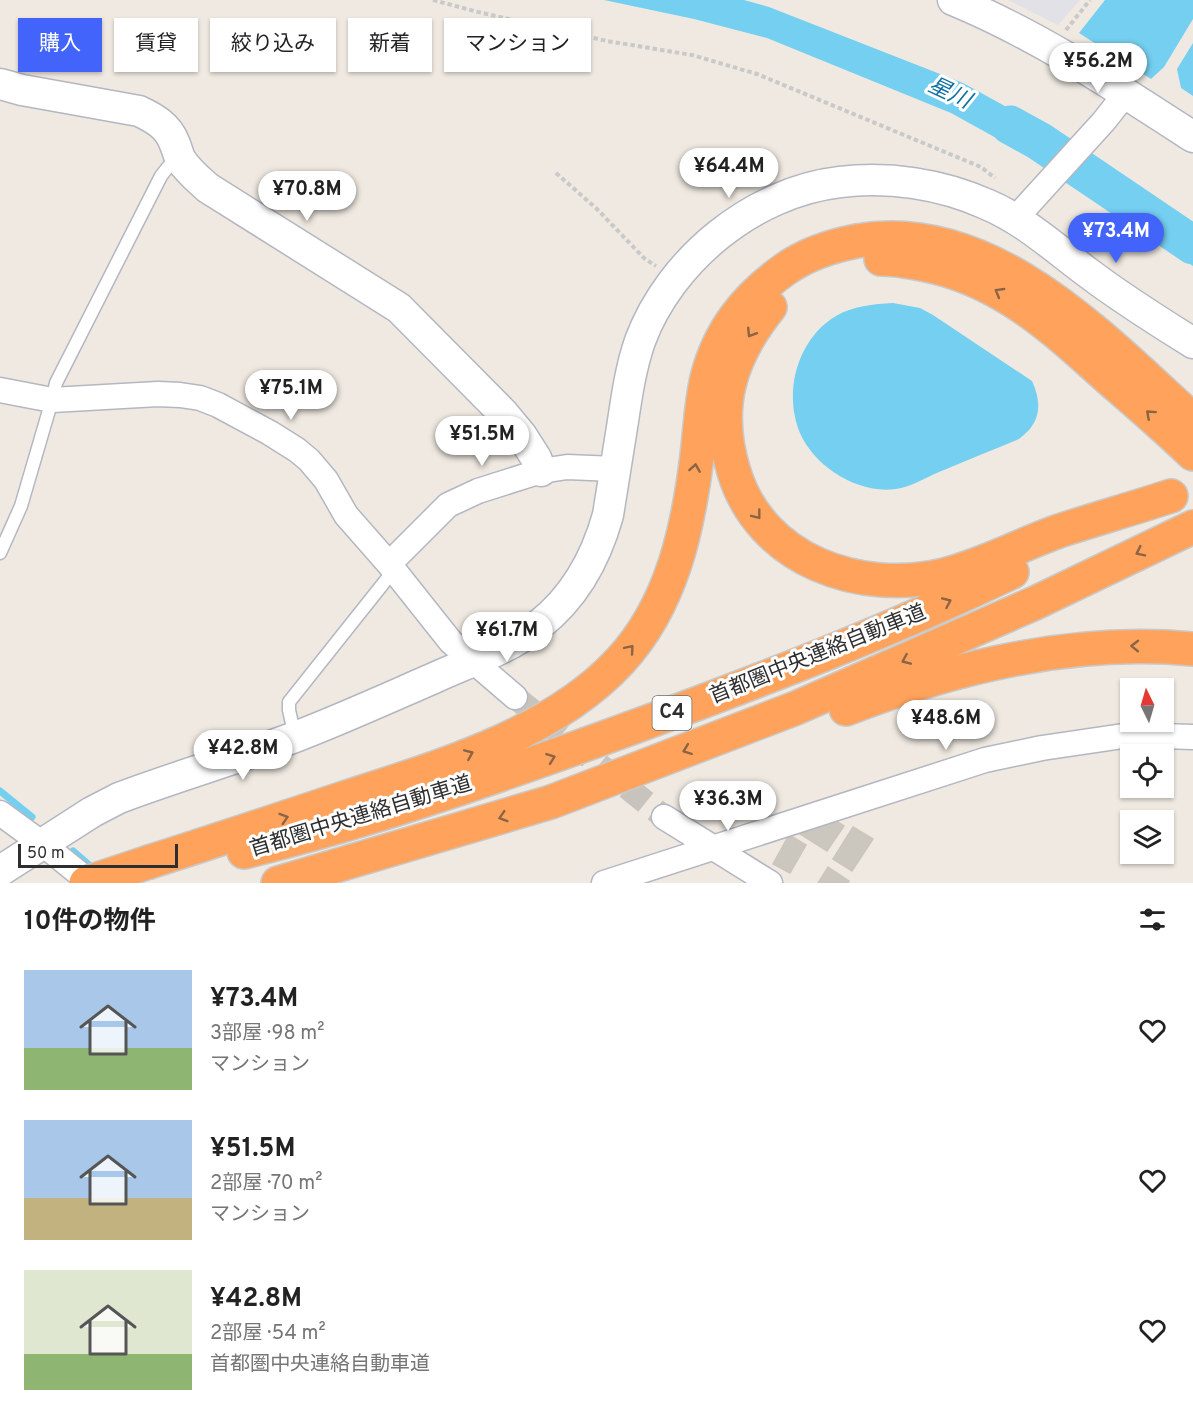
<!DOCTYPE html>
<html lang="ja">
<meta charset="utf-8">
<style>
:root{--surface:#fff;--page:#f2f2f2;--text:#222;--muted:#767676;--accent:#4264fb}
body{margin:0;font-family:Overpass,"Noto Sans JP",sans-serif;background:var(--page);color:var(--text);height:100vh;display:flex;flex-direction:column;font-size:22px;white-space:nowrap}
*{box-sizing:border-box;margin:0}
p{font-size:20px;color:var(--muted)}
.icon{flex:none;width:33px;height:33px;fill:none;stroke:currentColor;stroke-width:2;stroke-linecap:round;stroke-linejoin:round}
.map{position:relative;height:883px;overflow:hidden}
.side{display:flex;flex-direction:column;background:var(--surface);flex:1}
.side>*{flex:none}
.banner{position:absolute;left:18px;top:18px;width:600px;height:54px;display:flex;gap:12px}
.needle{width:39px;rotate:355deg}
.tools{position:absolute;left:1120px;top:678px;display:grid;gap:12px}
.tools a{display:grid;place-items:center;width:54px;height:54px;border-radius:0px;background:var(--surface);box-shadow:0 2px 4px #0004;font-size:30px}
.scale{position:absolute;left:18px;bottom:15px;width:160px;box-sizing:border-box;padding-left:6px;border:3px solid #2e2e2e;border-top:0;font-size:16px;line-height:21px;white-space:nowrap;color:#2e2e2e;-webkit-text-stroke:4px #fff;paint-order:stroke}
.price{position:absolute;translate:-50% -51px;padding:0 14px;border-radius:21px;background:#fff;color:#222;font-size:20px;line-height:39px;filter:drop-shadow(0 2px 3px #0008)}
.price::after{content:'';position:absolute;left:50%;top:36px;width:18px;height:14px;margin-left:-9px;background:inherit;clip-path:polygon(0 0,100% 0,50% 100%)}
.price.active{background:var(--accent);color:#fff}
ul{padding:0;list-style:none}
li{display:flex;align-items:center;gap:18px;height:150px;padding:0 24px}
li span{display:grid;place-items:center;flex:none;width:168px;height:120px;border-radius:0px;color:#555}
li>.icon{margin-inline-start:auto}
span .icon{width:72px;height:72px;fill:#fffc;stroke-width:1}
li b{font-size:26px}
h2{display:flex;justify-content:space-between;align-items:center;height:72px;padding:0 24px;font-size:26px}
.pill{padding:0 21px;border-radius:0px;background:var(--surface);box-shadow:0 2px 4px #0004;font-size:21px;line-height:54px}
.pill.active{background:var(--accent);color:#fff}
.map>svg:first-child{display:block}
.industrial{fill:#e3e1e8}
.water{fill:#75cff0}
.lines{fill:none;stroke-linecap:round;stroke-linejoin:round}
.stream{stroke:#75cff0;stroke-width:7}
.river{stroke:#75cff0;stroke-width:39}
.building{fill:#cbc7bf;stroke:#cbc5ba;stroke-width:1.5}
.minor-tunnel{stroke:#c8c4bd;stroke-width:24;stroke-dasharray:24 12;stroke-linecap:butt}
.service-casing{stroke:#b4b7c1;stroke-width:15}
.minor-casing{stroke:#b4b7c1;stroke-width:27}
.tertiary-casing{stroke:#b4b7c1;stroke-width:33}
.motorway-casing{stroke:#c9c9c9;stroke-width:36}
.path{stroke:#c9c9c9;stroke-width:4;stroke-dasharray:4.5 3;stroke-linecap:butt}
.service{stroke:#fff;stroke-width:12}
.minor{stroke:#fff;stroke-width:24}
.tertiary{stroke:#fff;stroke-width:30}
.motorway{stroke:#ffa35c;stroke-width:33}
.motorway-bridge-casing{stroke:#c9c9c9;stroke-width:36;stroke-linecap:butt}
.motorway-bridge{stroke:#ffa35c;stroke-width:33}
.oneway{stroke:#8c6343}
.labels{text-anchor:middle;dominant-baseline:central;stroke-width:6;stroke-linejoin:round;paint-order:stroke}
.shield{fill:#fff;stroke:#6d6d6d;stroke-width:1.5}
.shield-label{font-size:20px;font-weight:bold;fill:#2e2e2e}
.street-label{font-size:21px;fill:#2e2e2e;stroke:#fff}
.water-label{font-size:22px;font-style:italic;fill:#0d6fa3;stroke:#fff}
</style>
<div class="map">
<svg width="1193" height="883" viewBox="0 0 1193 883">
<rect width="100%" height="100%" fill="#efe9e1"/>
<path class="industrial" d="M 1008,0 L 1080,0 L 1058,25 Z"/>
<path class="water" d="M 604,0 L 744,0 L 769,7 L 963,83 L 1067,140 L 1045,165 L 951,113 L 767,38 L 694,19 Z
M 1105,0 L 1193,0 L 1193,19 L 1164,67 L 1151,79 L 1079,33 Z
M 1193,43 L 1193,96 L 1181,88 L 1177,69 Z
M 1092,156 L 1193,224 L 1193,266 L 1069,181 Z
M 893,303 L 920,308 L 933,315 L 1032,381 C 1043,405 1040,424 1019,439 C 992,450 965,461 939,472 C 927,477 914,485 901,488 C 862,497 815,468 800,433 C 783,393 797,339 836,316 C 853,306 873,304 893,303 Z"/>
<g class="lines">
<path class="stream" d="M 0,791 L 32,817
M 73,851 L 96,871"/>
<path class="river" d="M 1010,125 L 1039,141 L 1193,245"/>
</g>
<path class="building" d="M 835,820 L 844,826 L 827,851 L 800,834 Z
M 853,827 L 873,839 L 852,871 L 833,859 Z
M 789,835 L 806,845 L 790,873 L 773,864 Z
M 828,867 L 849,881 L 848,883 L 818,883 Z"/>
<g class="lines">
<path class="minor-tunnel" d="M 515,697 L 664,817"/>
<g class="service-casing">
<path id="service" d="M 0,553 L 21,506 L 52,400 L 56,383 L 161,176 L 168,167 L 180,159
M 295,737 L 289,710 L 289,702 L 394,570"/>
</g>
<g class="minor-casing">
<path id="minor" d="M 1015,219 L 1104,121 L 1126,93
M 0,390 L 52,400 L 158,394 L 180,395 L 200,398 L 218,405 L 270,433 L 297,450 L 309,460 L 326,480 L 346,515 L 389,564 L 451,642 L 515,697
M 389,564 L 448,505 L 478,491 L 541,471 L 567,467 L 615,469
M 0,813 L 44,845 L 91,883
M 664,817 L 770,883
M 604,883 L 985,760 L 1042,748 L 1130,735 L 1193,737"/>
</g>
<g class="tertiary-casing">
<path id="tertiary" d="M 953,0 C 1038,35 1116,87 1193,137
M 0,84 L 22,90 L 139,111 C 154,118 168,126 174,142 C 177,148 178,155 181,160 C 188,171 198,179 208,188 L 399,308 L 503,413 L 522,436 L 536,458 L 541,471
M 0,871 L 92,812 L 119,798 C 177,776 237,759 295,737 C 342,719 388,698 434,678 C 469,662 509,649 539,625 C 575,597 596,558 608,515 C 613,484 618,452 623,421 C 627,394 631,367 640,341 C 670,260 753,192 840,182 C 889,176 941,184 986,204 C 1025,220 1058,251 1091,275 C 1124,300 1158,321 1193,343"/>
</g>
<g class="motorway-casing">
<path id="motorway" d="M 881,259 C 899,259 918,263 935,267 C 1005,284 1055,330 1107,377 C 1136,402 1165,427 1193,454
M 770,307 C 729,358 714,408 734,472 C 761,561 860,595 944,575 C 984,565 1020,545 1059,531 C 1096,519 1134,508 1171,496
M 846,709 C 957,666 1074,638 1193,649
M 244,852 C 379,819 511,772 642,724 C 767,678 892,630 1012,572
M 149,862 C 215,841 281,819 347,797 C 439,767 553,734 620,661 C 672,605 688,529 697,456 C 700,430 701,404 707,378 C 719,331 745,298 784,270 C 806,254 831,246 857,241 C 991,217 1103,339 1193,420
M 278,883 L 551,802 L 796,708 L 1035,603 L 1193,527"/>
</g>
<path class="path" d="M 433,0 L 478,12 L 607,41 L 692,55 L 757,74 L 981,167 L 995,178
M 1066,30 L 1090,0
M 556,173 L 596,208 L 644,258 L 656,266"/>
<use href="#service" class="service"/>
<use href="#minor" class="minor"/>
<use href="#tertiary" class="tertiary"/>
<use href="#motorway" class="motorway"/>
<g class="motorway-bridge-casing">
<path id="motorway-bridge" d="M 86,883 L 149,862"/>
</g>
<use href="#motorway-bridge" class="motorway-bridge"/>
</g>
<defs><path id="oneway-chevron" d="M-2-3.5L2.5 0L-2 3.5" fill="none" stroke-width="1.6" stroke-linecap="round" stroke-linejoin="round" transform="scale(1.5)"/></defs>
<g class="oneway">
<use href="#oneway-chevron" transform="translate(999 292) rotate(-150)"/>
<use href="#oneway-chevron" transform="translate(751 333) rotate(122)"/>
<use href="#oneway-chevron" transform="translate(1150 414) rotate(-138)"/>
<use href="#oneway-chevron" transform="translate(695 468) rotate(-81)"/>
<use href="#oneway-chevron" transform="translate(757 515) rotate(52)"/>
<use href="#oneway-chevron" transform="translate(1140 552) rotate(154)"/>
<use href="#oneway-chevron" transform="translate(947 602) rotate(-24)"/>
<use href="#oneway-chevron" transform="translate(1135 646) rotate(-179)"/>
<use href="#oneway-chevron" transform="translate(630 649) rotate(-50)"/>
<use href="#oneway-chevron" transform="translate(906 660) rotate(157)"/>
<use href="#oneway-chevron" transform="translate(687 750) rotate(159)"/>
<use href="#oneway-chevron" transform="translate(469 754) rotate(-23)"/>
<use href="#oneway-chevron" transform="translate(551 758) rotate(-20)"/>
<use href="#oneway-chevron" transform="translate(503 817) rotate(163)"/>
<use href="#oneway-chevron" transform="translate(284 818) rotate(-18)"/>
</g>
<g class="labels">
<rect class="shield" x="652.5" y="696" width="39" height="34" rx="4.5"/>
<g class="shield-label">
<text x="672" y="713">C4</text>
</g>
<g class="street-label">
<text transform="translate(818 655) rotate(-22)">首都圏中央連絡自動車道</text>
<text transform="translate(361 817) rotate(-17)">首都圏中央連絡自動車道</text>
</g>
<g class="water-label">
<text transform="translate(949 94) rotate(25)">星川</text>
</g>
</g>
</svg>
<div class="tools">
<a><svg class="needle" viewBox="-14 -14 28 28"><path d="M0-13l5 13h-10z" fill="#e53935"/><path d="M0 13l5-13h-10z" fill="#767676"/></svg></a>
<a><svg class="icon" aria-label="locate" viewBox="0 0 24 24"><circle cx="12" cy="12" r="6"/><path d="M12 2v4M12 18v4M2 12h4M18 12h4"/></svg></a>
<a><svg class="icon" aria-label="layers" viewBox="0 0 24 24"><path d="M12 4l9 5-9 5-9-5zM3 14l9 5 9-5"/></svg></a>
</div>
<div class="scale">50 m</div>
<b class="price" style="left:1098px;top:94px">¥56.2M</b>
<b class="price" style="left:729px;top:199px">¥64.4M</b>
<b class="price" style="left:307px;top:222px">¥70.8M</b>
<b class="price active" style="left:1116px;top:264px">¥73.4M</b>
<b class="price" style="left:291px;top:421px">¥75.1M</b>
<b class="price" style="left:482px;top:467px">¥51.5M</b>
<b class="price" style="left:507px;top:663px">¥61.7M</b>
<b class="price" style="left:946px;top:751px">¥48.6M</b>
<b class="price" style="left:243px;top:781px">¥42.8M</b>
<b class="price" style="left:728px;top:832px">¥36.3M</b>
<div class="banner">
<a class="pill active">購入</a>
<a class="pill">賃貸</a>
<a class="pill">絞り込み</a>
<a class="pill">新着</a>
<a class="pill">マンション</a>
</div>
</div>
<section class="side">
<h2>10件の物件<svg class="icon" aria-label="filters" viewBox="0 0 24 24"><path d="M4 7h16M4 17h16"/><circle cx="9" cy="7" r="2"/><circle cx="15" cy="17" r="2"/></svg></h2>
<ul>
<li><span style="background:linear-gradient(#a9c7e8 65%,#8fb573 0)"><svg class="icon" aria-label="home" viewBox="0 0 24 24"><path d="M3 11l9-7 9 7M6 9v11h12V9"/></svg></span><div><b>¥73.4M</b><p>3部屋 · 98 m²</p><p>マンション</p></div><svg class="icon" aria-label="heart" viewBox="0 0 24 24"><path d="M12 20l-8-8c-3-5 5-10 8-4 3-6 11-1 8 4z"/></svg></li>
<li><span style="background:linear-gradient(#a9c7e8 65%,#c2b280 0)"><svg class="icon" aria-label="home" viewBox="0 0 24 24"><path d="M3 11l9-7 9 7M6 9v11h12V9"/></svg></span><div><b>¥51.5M</b><p>2部屋 · 70 m²</p><p>マンション</p></div><svg class="icon" aria-label="heart" viewBox="0 0 24 24"><path d="M12 20l-8-8c-3-5 5-10 8-4 3-6 11-1 8 4z"/></svg></li>
<li><span style="background:linear-gradient(#dfe7d0 70%,#8fb573 0)"><svg class="icon" aria-label="home" viewBox="0 0 24 24"><path d="M3 11l9-7 9 7M6 9v11h12V9"/></svg></span><div><b>¥42.8M</b><p>2部屋 · 54 m²</p><p>首都圏中央連絡自動車道</p></div><svg class="icon" aria-label="heart" viewBox="0 0 24 24"><path d="M12 20l-8-8c-3-5 5-10 8-4 3-6 11-1 8 4z"/></svg></li>
</ul>
</section>
